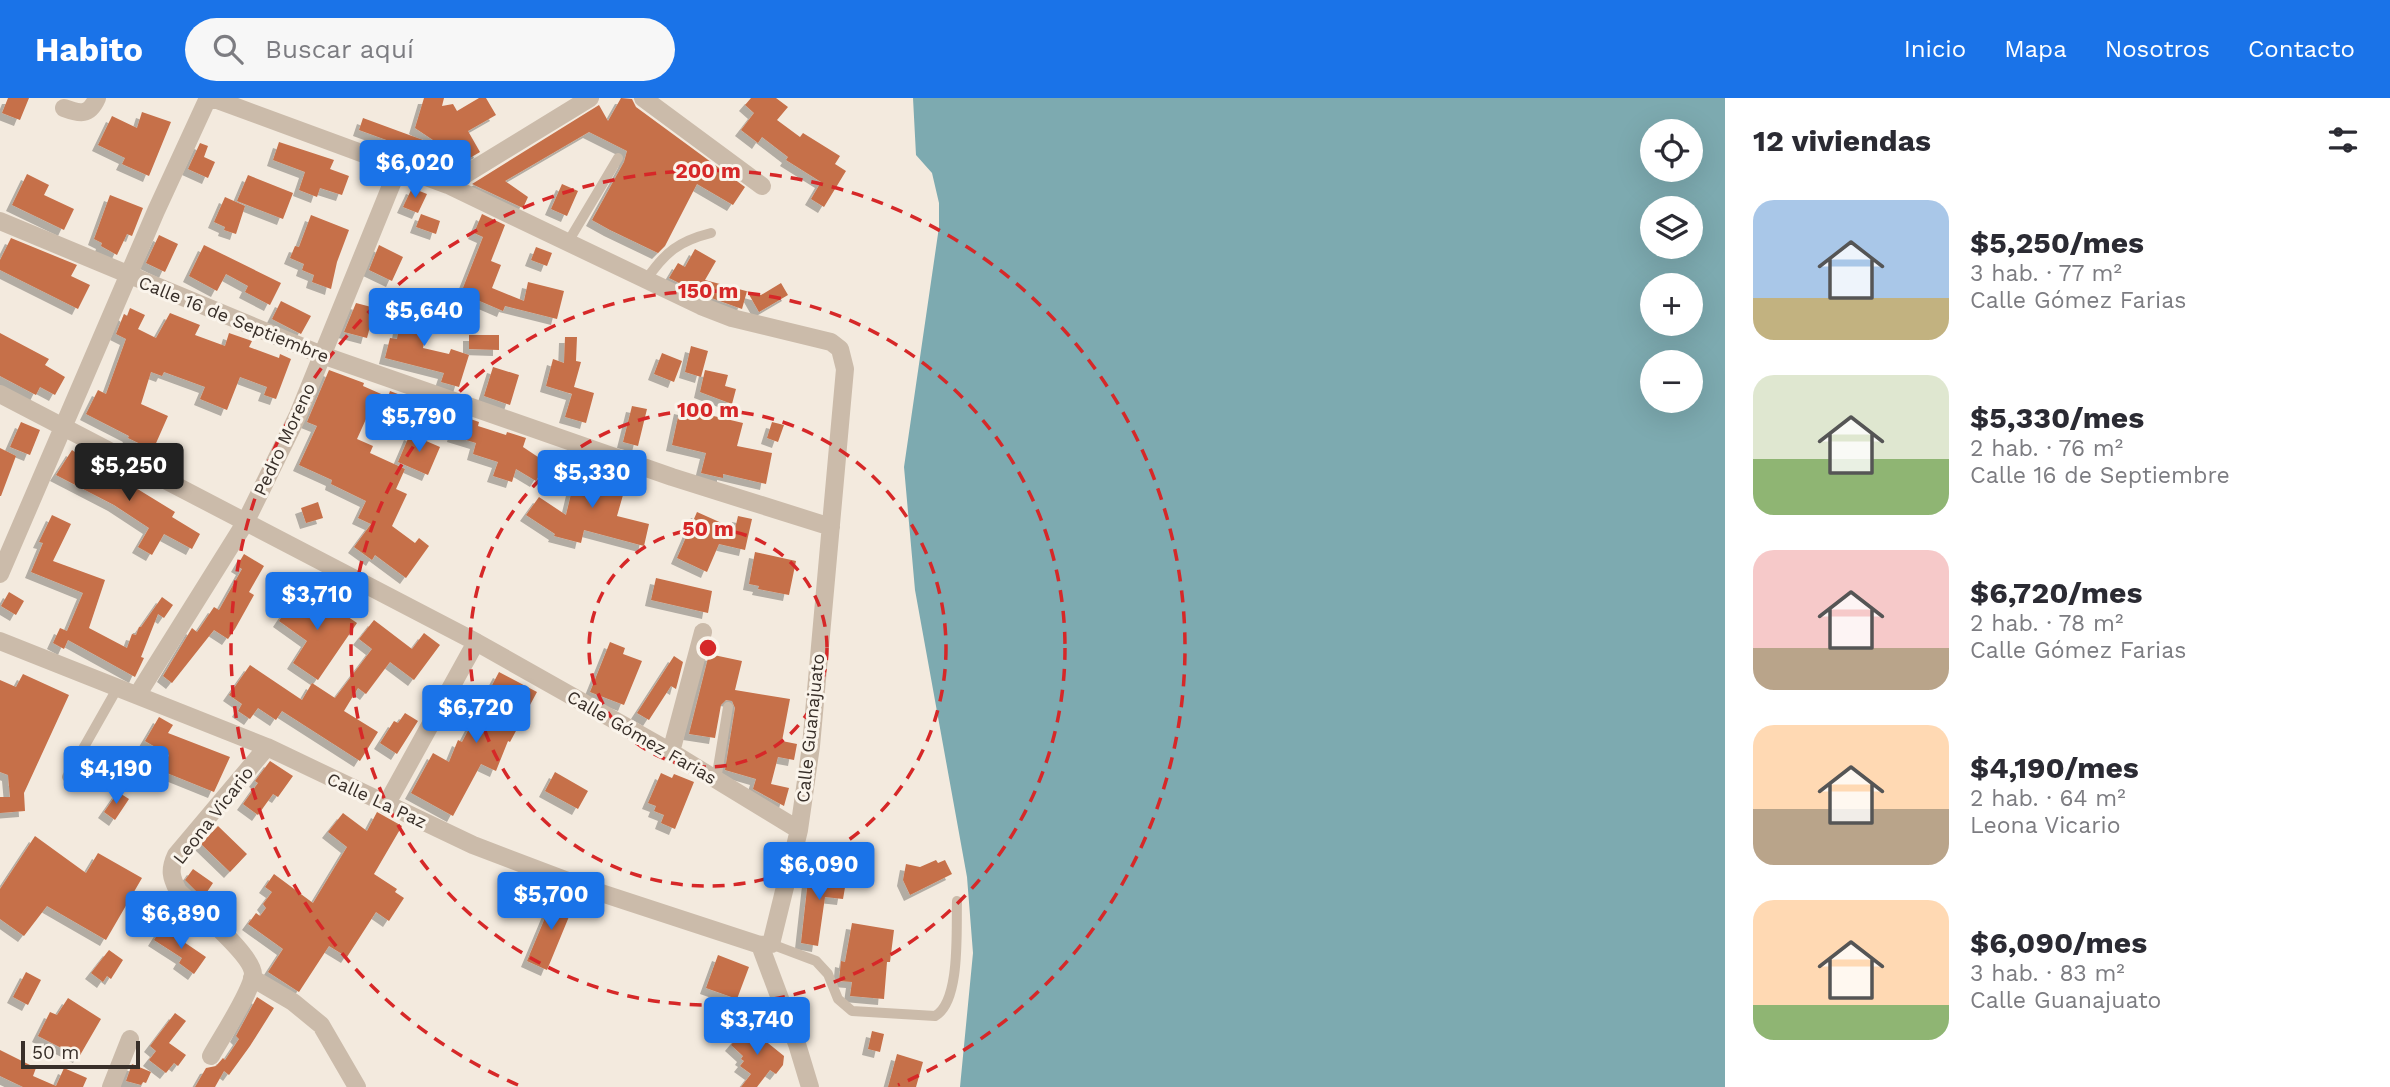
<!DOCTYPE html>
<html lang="es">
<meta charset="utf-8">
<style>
:root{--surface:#fff;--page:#f7f7f7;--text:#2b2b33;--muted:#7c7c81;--accent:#1a73e8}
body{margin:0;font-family:"Work Sans",sans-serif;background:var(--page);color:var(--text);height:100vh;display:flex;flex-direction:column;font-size:26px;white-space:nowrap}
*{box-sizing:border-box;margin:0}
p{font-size:23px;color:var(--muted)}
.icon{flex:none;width:38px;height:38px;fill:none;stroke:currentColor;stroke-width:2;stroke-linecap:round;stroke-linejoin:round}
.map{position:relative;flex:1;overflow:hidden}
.panel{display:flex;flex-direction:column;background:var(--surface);width:665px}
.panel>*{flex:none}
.controls{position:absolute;left:1640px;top:21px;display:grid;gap:14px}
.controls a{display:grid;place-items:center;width:63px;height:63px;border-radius:50%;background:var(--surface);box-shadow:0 7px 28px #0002;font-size:35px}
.scale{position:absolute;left:21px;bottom:18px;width:119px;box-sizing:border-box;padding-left:7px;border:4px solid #382f29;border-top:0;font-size:19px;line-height:24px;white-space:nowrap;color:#382f29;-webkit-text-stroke:5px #faf4eb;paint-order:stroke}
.price{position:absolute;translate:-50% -60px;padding:0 16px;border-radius:7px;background:var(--accent);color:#fff;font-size:23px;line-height:46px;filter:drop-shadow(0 2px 4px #0008)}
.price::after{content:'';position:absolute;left:50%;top:42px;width:21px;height:16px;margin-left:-10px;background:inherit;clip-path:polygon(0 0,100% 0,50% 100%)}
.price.on{background:#222;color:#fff}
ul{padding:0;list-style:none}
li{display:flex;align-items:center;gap:21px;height:175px;padding:0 28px}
li span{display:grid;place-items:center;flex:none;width:196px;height:140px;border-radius:21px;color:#555}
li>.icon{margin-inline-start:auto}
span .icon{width:84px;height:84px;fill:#fffc;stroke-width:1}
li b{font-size:30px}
h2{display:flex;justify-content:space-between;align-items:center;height:84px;padding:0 28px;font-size:30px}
header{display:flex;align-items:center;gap:42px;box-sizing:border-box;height:98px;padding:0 35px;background:var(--accent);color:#fff}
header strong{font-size:33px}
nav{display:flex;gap:38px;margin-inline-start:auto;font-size:24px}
.search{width:490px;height:63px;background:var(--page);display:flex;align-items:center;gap:18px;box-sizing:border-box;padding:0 24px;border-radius:38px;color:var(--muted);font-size:26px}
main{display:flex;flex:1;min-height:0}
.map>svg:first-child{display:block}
.water{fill:#7daab0;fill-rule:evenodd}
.building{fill:#c67049;filter:url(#shadow)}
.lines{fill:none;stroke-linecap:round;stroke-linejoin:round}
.lane{stroke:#cbbbaa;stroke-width:10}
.street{stroke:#cbbbaa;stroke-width:18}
.ring{fill:none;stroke:#d62828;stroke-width:3.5;stroke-dasharray:12 9}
.labels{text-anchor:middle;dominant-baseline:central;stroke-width:6;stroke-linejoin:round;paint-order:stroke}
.street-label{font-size:18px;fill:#382f29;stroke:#faf4eb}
.centre{fill:#d62828;stroke:#faf4eb;stroke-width:3.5}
.ring-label{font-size:21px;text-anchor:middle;font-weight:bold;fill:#d62828;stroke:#faf4eb;stroke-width:6;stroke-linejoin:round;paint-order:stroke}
</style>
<header>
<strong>Habito</strong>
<div class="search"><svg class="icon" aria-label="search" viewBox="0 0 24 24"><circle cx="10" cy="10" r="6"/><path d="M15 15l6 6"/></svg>Buscar aquí</div>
<nav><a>Inicio</a><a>Mapa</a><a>Nosotros</a><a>Contacto</a></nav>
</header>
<main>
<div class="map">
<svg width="1725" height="989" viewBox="0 0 1725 989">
<defs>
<filter id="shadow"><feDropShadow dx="-6" dy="6" stdDeviation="0" flood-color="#0004"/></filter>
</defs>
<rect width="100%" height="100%" fill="#f3eade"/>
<path class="water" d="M 913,0 L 1725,0 L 1725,989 L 960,989 L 973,855 L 967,779 L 915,492 L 904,369 L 939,129 L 939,105 L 932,75 L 916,57 ZM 1652,33 L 1690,33 L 1690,72 L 1652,72 ZM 1652,110 L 1690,110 L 1690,149 L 1652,149 ZM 1652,187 L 1690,187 L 1690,226 L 1652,226 ZM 1652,264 L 1690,264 L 1690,303 L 1652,303 Z"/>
<path class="building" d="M 8,0 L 29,0 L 20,22 L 2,15 Z
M 424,0 L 444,0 L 442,8 L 453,6 L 457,13 L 479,0 L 486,0 L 496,17 L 468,33 L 480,54 L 448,73 L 425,56 L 359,32 L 363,20 L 431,45 L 433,42 L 415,30 Z
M 621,0 L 632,1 L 636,9 L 745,89 L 733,107 L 697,86 L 665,148 L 658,155 L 610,132 L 592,122 L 624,64 L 627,53 L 589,34 L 505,83 L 528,99 L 523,110 L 472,86 L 599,7 L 608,23 Z
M 751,0 L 776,0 L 788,9 L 777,22 L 800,39 L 803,35 L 840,58 L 835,66 L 846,73 L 824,109 L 811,101 L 821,84 L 786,62 L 788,59 L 762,39 L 758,45 L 741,32 L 754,15 L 745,7 Z
M 142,14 L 171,24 L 149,78 L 122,66 L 125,60 L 98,47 L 112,18 L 137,30 Z
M 279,44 L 334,62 L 330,71 L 349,78 L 342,97 L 320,90 L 317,99 L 299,92 L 305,74 L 273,62 Z
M 200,45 L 208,48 L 204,59 L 215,64 L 208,80 L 188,71 Z
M 27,76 L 49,87 L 44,97 L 74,111 L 64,132 L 12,107 Z
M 248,77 L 293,95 L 283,121 L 237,103 Z
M 562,86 L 578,93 L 567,118 L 551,111 Z
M 412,90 L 427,96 L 418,115 L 403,109 Z
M 110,97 L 143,110 L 132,138 L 127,136 L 117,157 L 101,148 L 102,145 L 94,141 Z
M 225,99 L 245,108 L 236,136 L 224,132 L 225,129 L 214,124 Z
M 421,116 L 440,123 L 436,136 L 416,129 Z
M 482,116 L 505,127 L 491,163 L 501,167 L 492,190 L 524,203 L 528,184 L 564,193 L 557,221 L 505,208 L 503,213 L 461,195 L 483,139 L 474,135 Z
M 311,117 L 349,132 L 337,164 L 331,191 L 312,184 L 314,177 L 302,172 L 304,166 L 290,160 L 295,148 L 299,149 Z
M 159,137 L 178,146 L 165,174 L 146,165 Z
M 11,140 L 77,167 L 71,178 L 90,187 L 78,211 L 0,172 L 0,162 Z
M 204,147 L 281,185 L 270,207 L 245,194 L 248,188 L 226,176 L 217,193 L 189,178 Z
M 379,147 L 403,159 L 392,183 L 369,172 Z
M 536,149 L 552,155 L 547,168 L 531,162 Z
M 695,151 L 716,163 L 705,182 L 761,197 L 781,185 L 788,197 L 759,214 L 747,193 L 742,211 L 706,198 L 669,180 L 678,165 L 685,169 Z
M 281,203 L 311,218 L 301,236 L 272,221 Z
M 356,205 L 375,210 L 367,240 L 344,234 Z
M 403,206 L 427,210 L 422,236 L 426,237 L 423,250 L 449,256 L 451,251 L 469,257 L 459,289 L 441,284 L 444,275 L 385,260 L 390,240 L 397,241 Z
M 130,210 L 145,217 L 138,231 L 156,240 L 170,215 L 200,227 L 195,237 L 225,248 L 229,235 L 252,243 L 249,249 L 279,260 L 280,256 L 291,261 L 276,301 L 264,297 L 267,289 L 240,279 L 227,312 L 200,301 L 205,289 L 164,274 L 162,278 L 151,274 L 141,306 L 168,318 L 153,352 L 128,340 L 129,338 L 86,316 L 98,292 L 106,296 L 126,241 L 116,236 L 124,216 L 127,218 Z
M 0,235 L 49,261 L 45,267 L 65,279 L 55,297 L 40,289 L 36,297 L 0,278 Z
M 469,237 L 499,237 L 499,252 L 469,251 Z
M 565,239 L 577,239 L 576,263 L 581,264 L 574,289 L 594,295 L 586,325 L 565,319 L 572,296 L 546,288 L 553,261 L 564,265 Z
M 691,248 L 708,253 L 701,279 L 685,274 Z
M 662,255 L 682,263 L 674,284 L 654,276 Z
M 493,269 L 519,277 L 510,307 L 484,298 Z
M 329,272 L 364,285 L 363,288 L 388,299 L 390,293 L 403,298 L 394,320 L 371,310 L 357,341 L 373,348 L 370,355 L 405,371 L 396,391 L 407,396 L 392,428 L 415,445 L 419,440 L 429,448 L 406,480 L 375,457 L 372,462 L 354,449 L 371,426 L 358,420 L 366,403 L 331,386 L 332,382 L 299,367 L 317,328 L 307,324 Z
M 705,272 L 728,277 L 725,288 L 736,291 L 732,306 L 700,294 Z
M 632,308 L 647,311 L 638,348 L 623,344 Z
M 680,310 L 743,325 L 737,348 L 772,355 L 766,386 L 723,376 L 723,380 L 701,375 L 706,355 L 672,347 Z
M 459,317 L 479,324 L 478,328 L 506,337 L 507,334 L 526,340 L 523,349 L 547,365 L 536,383 L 516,371 L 512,384 L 493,378 L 498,364 L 473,356 L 476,345 L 453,338 Z
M 21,324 L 40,332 L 30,357 L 10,349 Z
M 772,324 L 784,327 L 778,344 L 767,340 Z
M 410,336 L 440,349 L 428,377 L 398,364 Z
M 0,350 L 16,358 L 1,398 L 0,398 Z
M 72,352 L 87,362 L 84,366 L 111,380 L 113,376 L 175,414 L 172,419 L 200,436 L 192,451 L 164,436 L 152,457 L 138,449 L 149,430 L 114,407 L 56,377 Z
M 611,370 L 629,376 L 617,418 L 649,426 L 644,448 L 584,432 L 581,445 L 554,438 L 555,436 L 526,417 L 539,399 L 566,417 L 577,371 L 608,379 Z
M 318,404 L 323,420 L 306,425 L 301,410 Z
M 697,414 L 735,431 L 738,418 L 752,421 L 745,452 L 719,446 L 707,474 L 677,460 Z
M 52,417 L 71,426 L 53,463 L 105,482 L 89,530 L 127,550 L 132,536 L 136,537 L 139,529 L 141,529 L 162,499 L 173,507 L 164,520 L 158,516 L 141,559 L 144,560 L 135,579 L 68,542 L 64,551 L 53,545 L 60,530 L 67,533 L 83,495 L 31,474 L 43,445 L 39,444 Z
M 755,454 L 796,463 L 789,497 L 758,491 L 759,488 L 749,486 Z
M 244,456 L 264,468 L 249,494 L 254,497 L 235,531 L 228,541 L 214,532 L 172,585 L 163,578 L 192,530 L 197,534 L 214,509 L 219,512 L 242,471 L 237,468 Z
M 656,480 L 712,493 L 708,515 L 651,502 Z
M 309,492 L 357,525 L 318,582 L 293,565 L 307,543 L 279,523 L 295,499 L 301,503 Z
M 9,494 L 24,503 L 16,517 L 1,508 Z
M 374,522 L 412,551 L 424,535 L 440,547 L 414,582 L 390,564 L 366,596 L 358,590 L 344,613 L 378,634 L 360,663 L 282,613 L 276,622 L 258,610 L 250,621 L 238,613 L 242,606 L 229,597 L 250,567 L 302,602 L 312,585 L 335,600 L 372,551 L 359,541 Z
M 610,544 L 625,550 L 623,556 L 642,563 L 624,607 L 590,594 Z
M 709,556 L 742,563 L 735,592 L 790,601 L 782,643 L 797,646 L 794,662 L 778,659 L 771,686 L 789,690 L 784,708 L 753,691 L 756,681 L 725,672 L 735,610 L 732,603 L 726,602 L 721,607 L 715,640 L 689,636 Z
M 674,558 L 683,564 L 676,591 L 671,588 L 649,622 L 637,615 Z
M 499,574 L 537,594 L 510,644 L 508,643 L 496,673 L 481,666 L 453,718 L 411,695 L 433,655 L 449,664 L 458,642 L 462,644 Z
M 23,576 L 69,597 L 24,695 L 25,713 L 0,715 L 0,699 L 10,699 L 8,677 L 0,674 L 0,582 L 16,589 Z
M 405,615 L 418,623 L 397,656 L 380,645 L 394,623 L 398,625 Z
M 159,619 L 173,627 L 168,635 L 230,659 L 214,694 L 162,673 L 169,657 L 145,643 Z
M 270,663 L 293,678 L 278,699 L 273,696 L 258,717 L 243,706 L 258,685 L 255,683 Z
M 555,674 L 588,693 L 578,711 L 545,693 Z
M 661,675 L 672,680 L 674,676 L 694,684 L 675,731 L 661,725 L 664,717 L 654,713 L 656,708 L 648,705 Z
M 118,694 L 129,701 L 115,722 L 104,714 Z
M 377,714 L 402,728 L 374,776 L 397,791 L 395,794 L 404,800 L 389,823 L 376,814 L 347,859 L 329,848 L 299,894 L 268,874 L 283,851 L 248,826 L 256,815 L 260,818 L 266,810 L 263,806 L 272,794 L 265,789 L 274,776 L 313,805 L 347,749 L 328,734 L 343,715 L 367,733 Z
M 218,728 L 247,756 L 230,774 L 201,746 Z
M 35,738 L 86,775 L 98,755 L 142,780 L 106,842 L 47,808 L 24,838 L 0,821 L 0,791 Z
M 936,762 L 938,765 L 945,762 L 952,776 L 910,797 L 903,782 L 906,766 L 920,769 Z
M 193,771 L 213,785 L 203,800 L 185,782 Z
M 809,773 L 847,778 L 843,801 L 825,799 L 818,848 L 801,845 Z
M 555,796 L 575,804 L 547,872 L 527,863 Z
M 852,825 L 894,832 L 890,864 L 887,864 L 884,901 L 850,898 L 852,884 L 839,883 L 841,863 L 845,864 Z
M 161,831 L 178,840 L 206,859 L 194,876 L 179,865 L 182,860 L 154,842 Z
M 109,852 L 123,862 L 111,881 L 107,878 L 103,884 L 91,875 Z
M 718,857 L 749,869 L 737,901 L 706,890 Z
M 26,874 L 41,882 L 28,907 L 13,899 Z
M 257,899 L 274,910 L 250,948 L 229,977 L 224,973 L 215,989 L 195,989 L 206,970 L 216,968 L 223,960 L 225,962 L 239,941 L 236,938 Z
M 68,900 L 101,921 L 79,959 L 38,938 L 50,914 L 57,917 Z
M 175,915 L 186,923 L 169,945 L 186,957 L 178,968 L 174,965 L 166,975 L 149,962 L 156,953 L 150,948 Z
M 747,928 L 784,958 L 783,967 L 776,976 L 770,972 L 757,989 L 741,989 L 751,976 L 740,968 L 744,963 L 741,961 L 743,958 L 731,947 Z
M 872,933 L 884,936 L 880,954 L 868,951 Z
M 0,952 L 36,970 L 33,978 L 56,988 L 64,970 L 87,980 L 83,989 L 23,989 L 0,978 Z
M 897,956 L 923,964 L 916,989 L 888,989 Z
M 132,966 L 151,974 L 146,985 L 143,984 L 141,987 L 126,983 Z"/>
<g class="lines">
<path class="lane" d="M 568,144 L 618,60
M 646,182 C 665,154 679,143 711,135
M 67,679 L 118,589
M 716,682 L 728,609
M 771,846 L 816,863 L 828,876 L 838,901 L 852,913 L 935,918 C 961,904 956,831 957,803"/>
<path class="street" d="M 212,0 L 448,87 L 701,208 L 732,220 L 831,244 L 840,251 L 845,271 L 811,648 L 799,732 L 771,846 L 760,847 L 797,946 L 810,989
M 643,0 L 762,88
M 64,10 C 80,16 89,18 97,0
M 448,87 L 590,0
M 0,123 L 322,257 L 672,379 L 831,429
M 0,296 L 476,544 L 671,654 L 799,732
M 0,476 L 156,113 L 208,0
M 0,543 L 267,649 L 473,747 L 586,790 L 760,847
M 138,596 L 245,425 L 298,317 L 399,68
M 671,654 L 703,534
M 386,707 L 476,544
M 252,880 L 293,904 L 321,927 L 357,989
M 211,958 C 221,940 252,893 253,876 C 253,857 194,808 178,793 C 171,779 169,772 176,757 L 267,649
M 111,989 L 130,941"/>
</g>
<g class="ring">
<circle cx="708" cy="550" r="119"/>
<circle cx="708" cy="550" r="238"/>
<circle cx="708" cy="550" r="357"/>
<path d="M518 987A477 477 0 1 1 898 987"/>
</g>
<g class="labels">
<g class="street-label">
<text transform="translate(234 221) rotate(22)">Calle 16 de Septiembre</text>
<text transform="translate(284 341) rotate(-65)">Pedro Moreno</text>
<text transform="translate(810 630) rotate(-84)">Calle Guanajuato</text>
<text transform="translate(642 639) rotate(30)">Calle Gómez Farias</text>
<text transform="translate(377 702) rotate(25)">Calle La Paz</text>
<text transform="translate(213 717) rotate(-52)">Leona Vicario</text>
</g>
</g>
<circle cx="708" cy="550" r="10" class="centre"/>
<g class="ring-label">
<text x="708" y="80">200 m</text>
<text x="708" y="200">150 m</text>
<text x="708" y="319">100 m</text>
<text x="708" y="438">50 m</text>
</g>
</svg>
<div class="controls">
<a><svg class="icon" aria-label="locate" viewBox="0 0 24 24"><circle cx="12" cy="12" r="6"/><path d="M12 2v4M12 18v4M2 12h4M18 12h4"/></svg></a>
<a><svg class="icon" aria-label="layers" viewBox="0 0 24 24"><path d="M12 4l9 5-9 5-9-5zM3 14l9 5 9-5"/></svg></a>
<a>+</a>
<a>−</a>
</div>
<div class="scale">50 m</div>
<b class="price" style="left:415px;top:102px">$6,020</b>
<b class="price" style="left:424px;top:250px">$5,640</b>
<b class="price" style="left:419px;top:356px">$5,790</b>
<b class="price on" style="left:129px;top:405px">$5,250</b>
<b class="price" style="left:592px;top:412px">$5,330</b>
<b class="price" style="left:317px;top:534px">$3,710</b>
<b class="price" style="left:476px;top:647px">$6,720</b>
<b class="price" style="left:116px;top:708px">$4,190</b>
<b class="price" style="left:819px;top:804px">$6,090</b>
<b class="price" style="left:551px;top:834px">$5,700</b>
<b class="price" style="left:181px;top:853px">$6,890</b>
<b class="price" style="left:757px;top:959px">$3,740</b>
</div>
<section class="panel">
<h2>12 viviendas<svg class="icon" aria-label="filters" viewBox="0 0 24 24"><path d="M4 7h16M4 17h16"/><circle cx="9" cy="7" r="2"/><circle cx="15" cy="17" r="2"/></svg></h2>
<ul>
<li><span style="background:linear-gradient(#a9c7e8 70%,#c2b280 0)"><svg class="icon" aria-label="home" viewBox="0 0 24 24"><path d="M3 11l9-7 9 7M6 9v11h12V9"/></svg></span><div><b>$5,250/mes</b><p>3 hab. · 77 m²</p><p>Calle Gómez Farias</p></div></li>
<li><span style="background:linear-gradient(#dfe7d0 60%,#8fb573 0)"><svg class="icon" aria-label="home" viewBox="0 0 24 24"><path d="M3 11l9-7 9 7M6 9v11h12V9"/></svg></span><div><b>$5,330/mes</b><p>2 hab. · 76 m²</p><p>Calle 16 de Septiembre</p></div></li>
<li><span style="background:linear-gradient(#f6c9c9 70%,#b9a48a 0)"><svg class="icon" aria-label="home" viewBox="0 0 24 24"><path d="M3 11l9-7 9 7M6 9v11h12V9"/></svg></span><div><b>$6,720/mes</b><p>2 hab. · 78 m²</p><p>Calle Gómez Farias</p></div></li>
<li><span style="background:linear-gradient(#ffd9b3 60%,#b9a48a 0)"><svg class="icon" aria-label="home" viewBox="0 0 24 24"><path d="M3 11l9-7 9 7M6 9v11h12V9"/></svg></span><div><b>$4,190/mes</b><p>2 hab. · 64 m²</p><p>Leona Vicario</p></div></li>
<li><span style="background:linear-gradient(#ffd9b3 75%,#8fb573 0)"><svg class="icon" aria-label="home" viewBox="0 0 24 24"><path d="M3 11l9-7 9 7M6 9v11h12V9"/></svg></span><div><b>$6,090/mes</b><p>3 hab. · 83 m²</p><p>Calle Guanajuato</p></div></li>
</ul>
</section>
</main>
